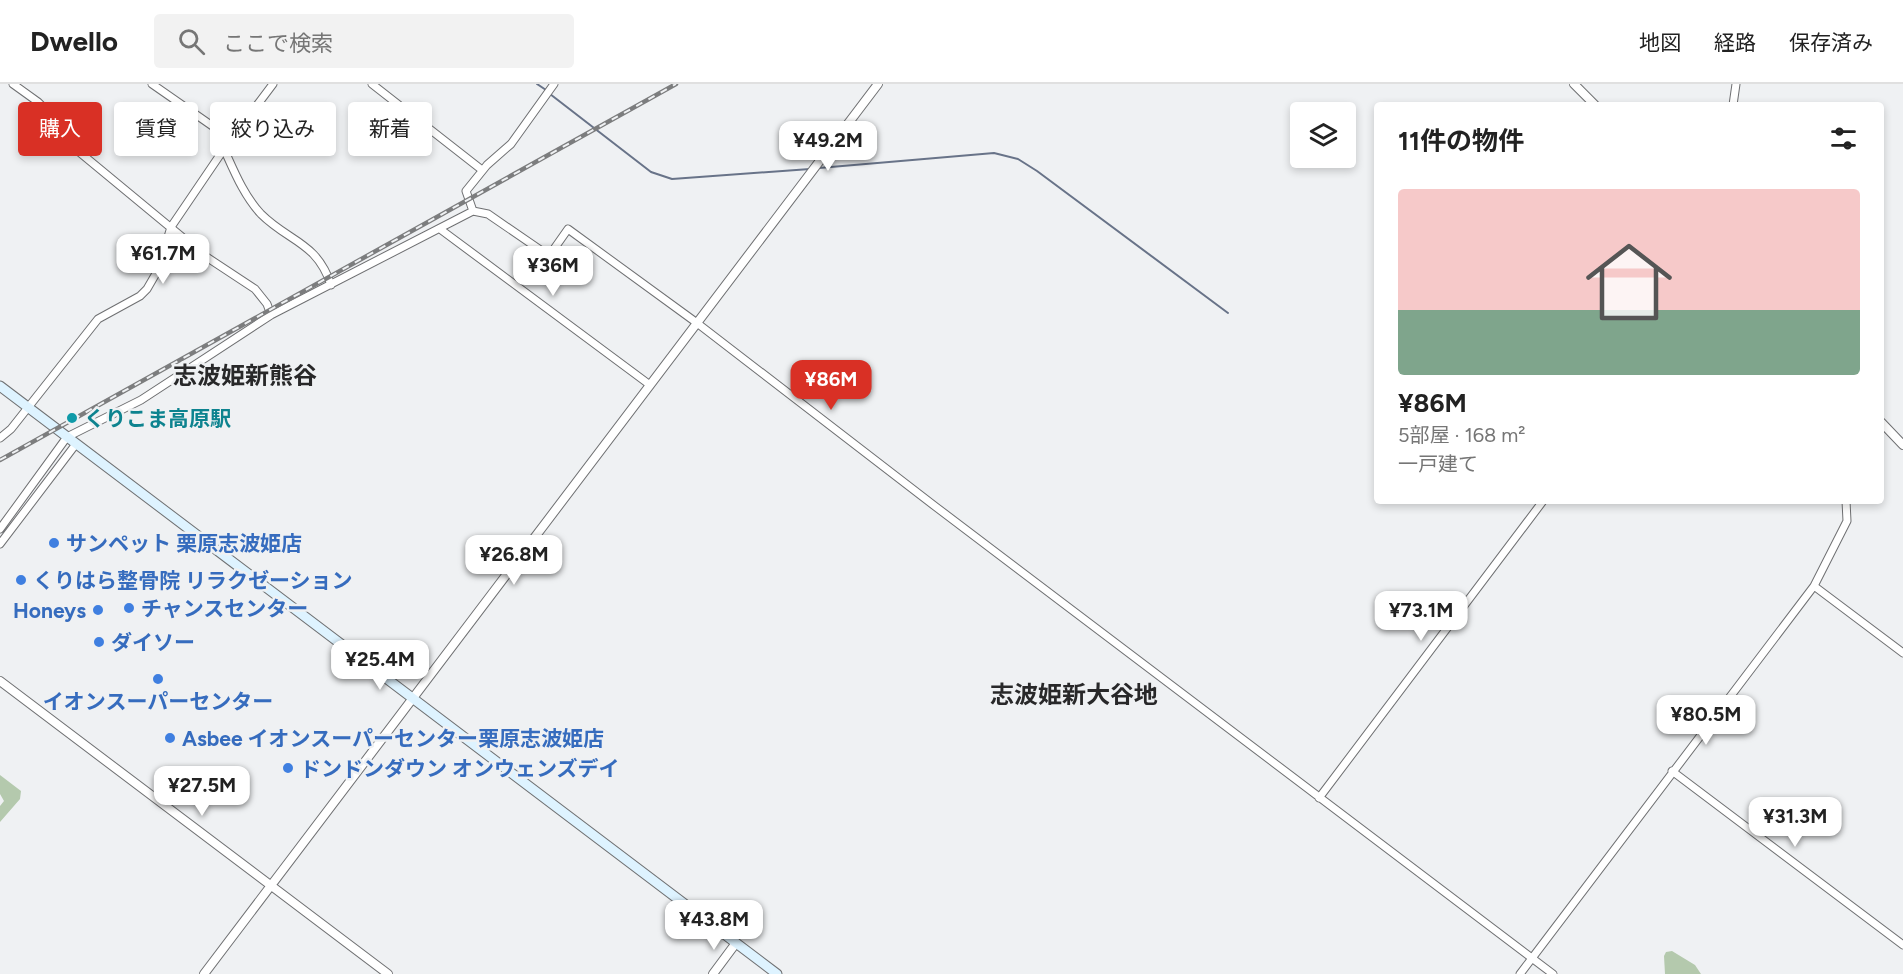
<!DOCTYPE html>
<html lang="ja">
<meta charset="utf-8">
<style>
:root{--surface:#fff;--page:#f2f2f2;--text:#222;--muted:#767676;--line:#e0e0e0;--accent:#d93025}
body{margin:0;font-family:Figtree,"Noto Sans JP",sans-serif;background:var(--page);color:var(--text);height:100vh;display:flex;flex-direction:column;font-size:22px;white-space:nowrap}
*{box-sizing:border-box;margin:0}
p{font-size:20px;color:var(--muted)}
.icon{flex:none;width:33px;height:33px;fill:none;stroke:currentColor;stroke-width:2;stroke-linecap:round;stroke-linejoin:round}
.map{position:relative;flex:1;overflow:hidden}
.details{position:absolute;left:1374px;top:18px;width:510px;height:402px;display:flex;flex-direction:column;background:var(--surface);border-radius:6px;box-shadow:0 3px 9px #0003}
.details>*{flex:none}
.banner{position:absolute;left:18px;top:18px;width:570px;height:54px;display:flex;gap:12px}
.tools{position:absolute;left:1290px;top:18px;display:grid;gap:12px}
.tools a{display:grid;place-items:center;width:66px;height:66px;border-radius:6px;background:var(--surface);box-shadow:0 3px 9px #0003;font-size:30px}
.price{position:absolute;translate:-50% -51px;padding:0 14px;border-radius:12px;background:#fff;color:#222;font-size:20px;line-height:39px;filter:drop-shadow(0 2px 3px #0008)}
.price::after{content:'';position:absolute;left:50%;top:36px;width:18px;height:14px;margin-left:-9px;background:inherit;clip-path:polygon(0 0,100% 0,50% 100%)}
.price.selected{background:var(--accent);color:#fff}
ul{padding:0;list-style:none}
li{display:grid;align-content:center;gap:12px;height:318px;padding:0 24px}
li span{display:grid;place-items:center;height:186px;border-radius:6px;color:#555}
li>.icon{margin-inline-start:auto}
span .icon{width:108px;height:108px;fill:#fffc;stroke-width:1}
li b{font-size:26px}
h2{display:flex;justify-content:space-between;align-items:center;height:72px;padding:0 24px;font-size:26px}
.tag{padding:0 21px;border-radius:6px;background:var(--surface);box-shadow:0 3px 9px #0003;font-size:21px;line-height:54px}
.tag.selected{background:var(--accent);color:#fff}
header{display:flex;align-items:center;gap:36px;box-sizing:border-box;height:84px;padding:0 30px;background:var(--surface);border-bottom:2px solid var(--line)}
header strong{font-size:28px}
nav{display:flex;gap:33px;margin-inline-start:auto;font-size:21px}
.search{width:420px;height:54px;background:var(--page);display:flex;align-items:center;gap:15px;box-sizing:border-box;padding:0 21px;border-radius:6px;color:var(--muted);font-size:22px}
.map>svg:first-child{display:block}
.green{fill:#b4c9ad}
.lines{fill:none;stroke-linecap:round;stroke-linejoin:round}
.stream{stroke:#687388;stroke-width:2}
.minor-casing{stroke:#6f7072;stroke-width:9}
.tertiary-casing{stroke:#6f7072;stroke-width:10}
.secondary-casing{stroke:#6f7072;stroke-width:11}
.minor{stroke:#fff;stroke-width:7}
.tertiary{stroke:#fff;stroke-width:8}
.secondary{stroke:#def3ff;stroke-width:9}
.rail-casing{stroke:#7c7d7e;stroke-width:4.5}
.rail{stroke:#eff1f3;stroke-width:2;stroke-dasharray:7;stroke-linecap:butt}
.culture-dot{fill:#0f9aa8;stroke:#eff1f3;stroke-width:2}
.shop-dot{fill:#3f7fe0;stroke:#eff1f3;stroke-width:2}
.labels{text-anchor:middle;dominant-baseline:central;stroke-width:5;stroke-linejoin:round;paint-order:stroke}
.culture-label{font-size:21px;font-weight:bold;fill:#0d838f;stroke:#eff1f3;text-anchor:start}
.shop-label{font-size:21px;font-weight:bold;fill:#366cbe;stroke:#eff1f3;text-anchor:start}
.quarter-label{font-size:24px;font-weight:bold;fill:#282829;stroke:#eff1f3}
</style>
<header>
<strong>Dwello</strong>
<div class="search"><svg class="icon" aria-label="search" viewBox="0 0 24 24"><circle cx="10" cy="10" r="6"/><path d="M15 15l6 6"/></svg>ここで検索</div>
<nav><a>地図</a><a>経路</a><a>保存済み</a></nav>
</header>
<div class="map">
<svg width="1903" height="890" viewBox="0 0 1903 890">
<rect width="100%" height="100%" fill="#eff1f3"/>
<path class="green" d="M 0,691 L 21,707 L 20,715 L 0,738 L 0,722 L 4,717 L 0,710 Z
M 1672,867 L 1695,881 L 1701,890 L 1665,890 L 1664,872 L 1666,868 Z"/>
<g class="lines">
<path class="stream" d="M 537,0 L 546,6
M 550,10 L 651,88 L 672,95 L 810,85
M 819,84 L 994,69 L 1018,75 L 1037,87 L 1228,229"/>
<g class="minor-casing">
<path id="minor" d="M 13,0 L 38,18 L 63,43 L 78,67 L 205,172 L 255,205 L 267,220 L 271,231
M 152,0 L 231,55
M 372,0 L 482,86
M 1733,21 L 1736,0
M 224,65 C 234,87 244,112 261,130 C 289,158 317,158 331,201
M 473,127 L 466,107 L 487,81 L 511,60 L 554,0
M 440,145 L 650,301
M 0,354 L 11,345 L 98,235 L 140,212 L 147,205 L 158,186 L 171,143 L 224,65 L 273,0
M 0,445 L 67,353 L 141,316 L 271,231 L 473,127 L 488,130 L 549,172 L 568,145 L 697,239 L 936,423 L 1553,890
M 0,460 L 76,360
M 1814,502 L 1903,569
M 1672,687 L 1903,861
M 1319,714 L 1543,417
M 1520,890 L 1814,502 L 1847,437 L 1846,417"/>
</g>
<g class="tertiary-casing">
<path id="tertiary" d="M 1574,0 L 1595,21
M 1881,338 L 1903,361
M 0,597 L 388,890
M 204,890 L 878,0
M 713,890 L 736,859"/>
</g>
<g class="secondary-casing">
<path id="secondary" d="M 0,302 L 777,890"/>
</g>
<use href="#minor" class="minor"/>
<use href="#tertiary" class="tertiary"/>
<use href="#secondary" class="secondary"/>
<g class="rail-casing">
<path id="rail" d="M 0,376 L 676,0"/>
</g>
<use href="#rail" class="rail"/>
</g>
<circle class="culture-dot" cx="72" cy="334" r="6"/>
<g class="shop-dot">
<circle cx="54" cy="459" r="6"/>
<circle cx="21" cy="496" r="6"/>
<circle cx="129" cy="524" r="6"/>
<circle cx="98" cy="526" r="6"/>
<circle cx="99" cy="558" r="6"/>
<circle cx="158" cy="595" r="6"/>
<circle cx="170" cy="654" r="6"/>
<circle cx="288" cy="684" r="6"/>
</g>
<g class="labels">
<g class="culture-label">
<text x="84" y="334">くりこま高原駅</text>
</g>
<g class="shop-label">
<text x="66" y="459">サンペット 栗原志波姫店</text>
<text x="33" y="496">くりはら整骨院 リラクゼーション</text>
<text x="141" y="524">チャンスセンター</text>
<text x="86" y="526" text-anchor="end">Honeys</text>
<text x="111" y="558">ダイソー</text>
<text x="158" y="617" text-anchor="middle">イオンスーパーセンター</text>
<text x="182" y="654">Asbee イオンスーパーセンター栗原志波姫店</text>
<text x="300" y="684">ドンドンダウン オンウェンズデイ</text>
</g>
<g class="quarter-label">
<text x="245" y="291">志波姫新熊谷</text>
<text x="1074" y="610">志波姫新大谷地</text>
</g>
</g>
</svg>
<div class="tools">
<a><svg class="icon" aria-label="layers" viewBox="0 0 24 24"><path d="M12 4l9 5-9 5-9-5zM3 14l9 5 9-5"/></svg></a>
</div>
<b class="price" style="left:828px;top:88px">¥49.2M</b>
<b class="price" style="left:163px;top:201px">¥61.7M</b>
<b class="price" style="left:553px;top:213px">¥36M</b>
<b class="price selected" style="left:831px;top:327px">¥86M</b>
<b class="price" style="left:514px;top:502px">¥26.8M</b>
<b class="price" style="left:1421px;top:558px">¥73.1M</b>
<b class="price" style="left:380px;top:607px">¥25.4M</b>
<b class="price" style="left:1706px;top:662px">¥80.5M</b>
<b class="price" style="left:202px;top:733px">¥27.5M</b>
<b class="price" style="left:1795px;top:764px">¥31.3M</b>
<b class="price" style="left:714px;top:867px">¥43.8M</b>
<div class="banner">
<a class="tag selected">購入</a>
<a class="tag">賃貸</a>
<a class="tag">絞り込み</a>
<a class="tag">新着</a>
</div>
<section class="details">
<h2>11件の物件<svg class="icon" aria-label="filters" viewBox="0 0 24 24"><path d="M4 7h16M4 17h16"/><circle cx="9" cy="7" r="2"/><circle cx="15" cy="17" r="2"/></svg></h2>
<ul>
<li><span style="background:linear-gradient(#f6c9c9 65%,#7fa58c 0)"><svg class="icon" aria-label="home" viewBox="0 0 24 24"><path d="M3 11l9-7 9 7M6 9v11h12V9"/></svg></span><div><b>¥86M</b><p>5部屋 · 168 m²</p><p>一戸建て</p></div></li>
</ul>
</section>
</div>
